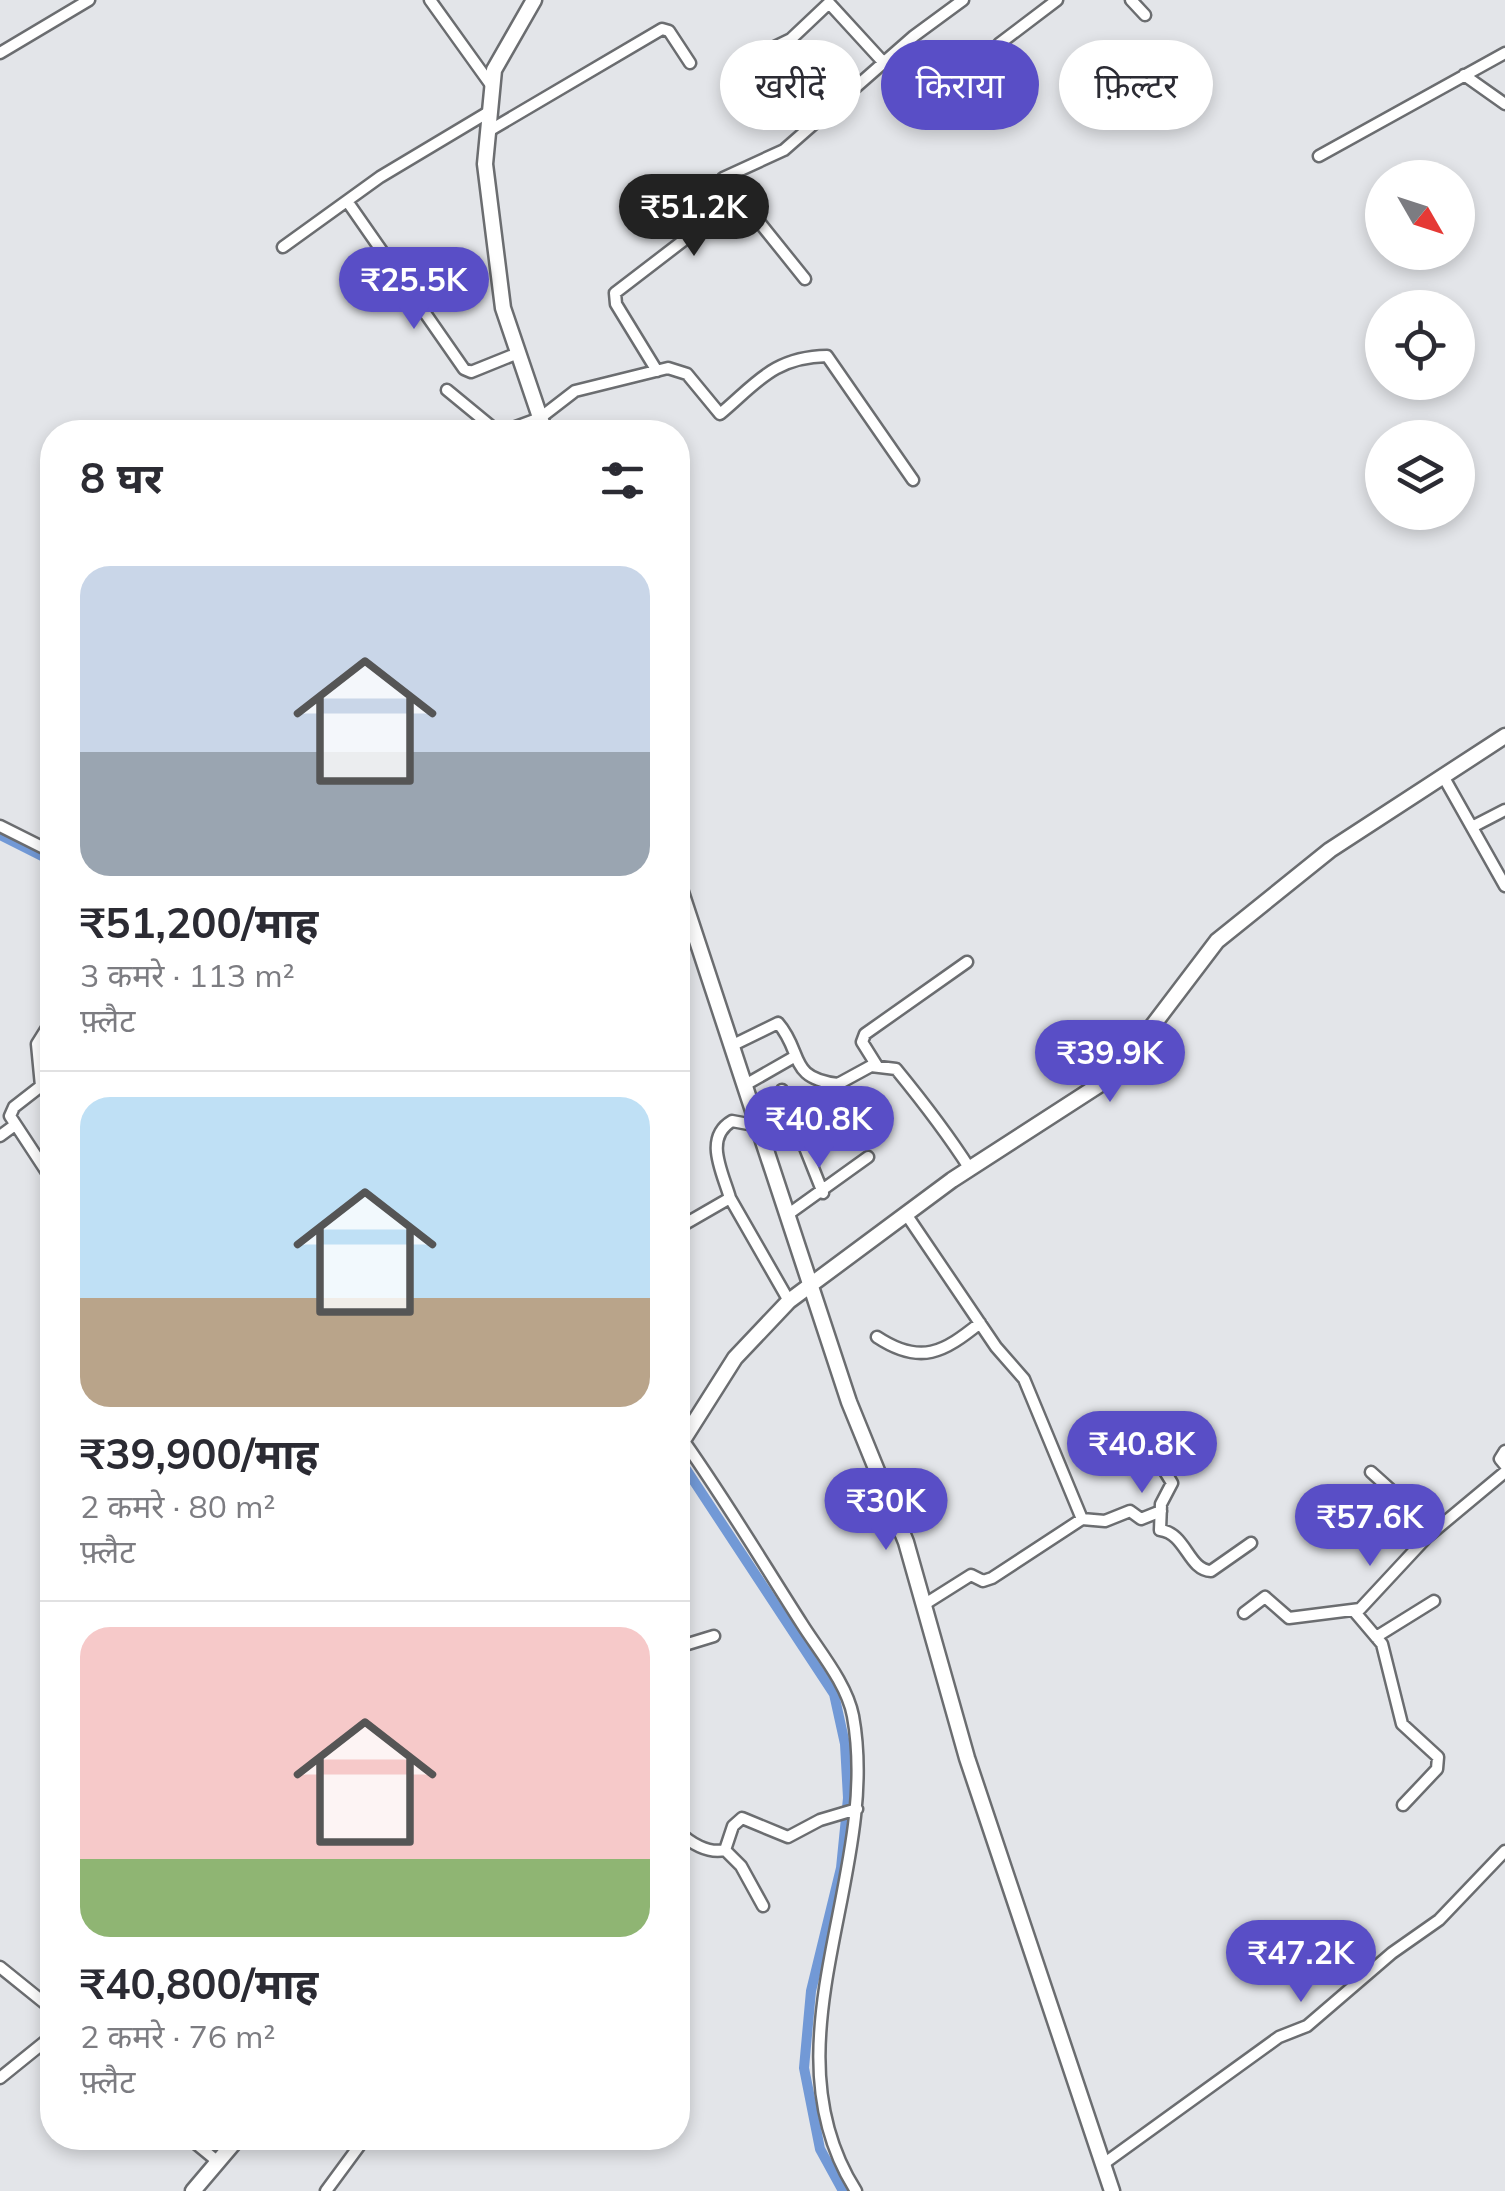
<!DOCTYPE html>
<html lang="hi">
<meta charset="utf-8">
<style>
:root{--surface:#fff;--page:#f7f7f7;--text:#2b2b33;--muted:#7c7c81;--line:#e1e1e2;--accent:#594ec6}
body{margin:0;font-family:Mulish,"Noto Sans Devanagari",sans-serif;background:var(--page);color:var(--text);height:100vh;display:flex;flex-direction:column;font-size:38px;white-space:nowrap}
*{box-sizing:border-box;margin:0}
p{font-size:32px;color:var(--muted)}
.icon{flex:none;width:55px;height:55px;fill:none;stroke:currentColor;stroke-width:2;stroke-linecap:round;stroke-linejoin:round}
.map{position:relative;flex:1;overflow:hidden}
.panel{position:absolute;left:40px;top:420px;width:650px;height:1730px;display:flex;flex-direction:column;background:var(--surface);border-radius:40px;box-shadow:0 5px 15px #0003}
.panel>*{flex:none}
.top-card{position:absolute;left:720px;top:40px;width:635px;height:90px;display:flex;gap:20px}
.needle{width:65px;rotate:129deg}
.controls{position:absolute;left:1365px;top:160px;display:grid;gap:20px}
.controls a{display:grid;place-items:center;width:110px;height:110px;border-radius:50%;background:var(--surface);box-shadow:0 5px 15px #0003;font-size:50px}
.price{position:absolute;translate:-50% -85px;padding:0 22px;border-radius:35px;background:var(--accent);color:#fff;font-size:32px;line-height:65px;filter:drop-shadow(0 2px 5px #0008)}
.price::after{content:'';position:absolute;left:50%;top:60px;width:30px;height:22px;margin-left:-15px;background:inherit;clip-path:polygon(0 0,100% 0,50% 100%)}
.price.current{background:#222;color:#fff}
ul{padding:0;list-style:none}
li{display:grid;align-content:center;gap:20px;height:530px;padding:0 40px}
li+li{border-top:2px solid var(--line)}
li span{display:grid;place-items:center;height:310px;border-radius:30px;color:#555}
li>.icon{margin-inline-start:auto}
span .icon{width:180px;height:180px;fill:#fffc;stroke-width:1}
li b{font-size:42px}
h2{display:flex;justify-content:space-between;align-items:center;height:120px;padding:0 40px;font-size:42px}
.pill{padding:0 35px;border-radius:45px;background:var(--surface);box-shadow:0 5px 15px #0003;font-size:35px;line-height:90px}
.pill.current{background:var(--accent);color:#fff}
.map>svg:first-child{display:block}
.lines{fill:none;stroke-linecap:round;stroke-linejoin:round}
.canal{stroke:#7299d6;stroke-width:10}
.street-casing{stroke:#6b6d70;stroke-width:15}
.secondary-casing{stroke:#6b6d70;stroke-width:19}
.street{stroke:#fff;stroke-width:10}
.secondary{stroke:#fff;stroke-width:14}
</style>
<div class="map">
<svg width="1505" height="2191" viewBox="0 0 1505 2191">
<rect width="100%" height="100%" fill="#e3e5e9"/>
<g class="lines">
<path class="canal" d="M 0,835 L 52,861
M 678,1457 L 834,1694 L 845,1744 L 848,1798 L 841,1868 L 811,1991 L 804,2068 L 820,2149 L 843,2191"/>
<g class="street-casing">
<path id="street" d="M 430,0 L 491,85
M 1131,0 L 1145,15
M 999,44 L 1057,0
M 0,53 L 89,0
M 760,54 L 791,39 L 829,3 L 884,63
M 1464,75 L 1505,104
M 487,132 L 662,29 L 669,31 L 690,63
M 1319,156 L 1505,53
M 723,178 L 784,150 L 914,36 L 963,0
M 347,201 L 464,369 L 471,372 L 518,353
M 283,247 L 380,177 L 487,113
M 657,371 L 616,304 L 615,293 L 731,204 L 744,203 L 805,279
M 447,390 L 498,432
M 502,432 L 540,418 L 575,391 L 668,368 L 687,374 L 720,414 C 756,384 773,357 827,356 L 913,480
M 1443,776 L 1505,886
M 0,826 L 52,852
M 1472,827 L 1505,810
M 52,1020 L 37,1044 L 41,1086 L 14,1107 L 10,1116 L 52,1180
M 731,1046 L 778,1023 C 804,1053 787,1078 838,1084 L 871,1066 L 896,1069 C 923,1102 947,1133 970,1169
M 877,1066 L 862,1042 L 865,1034 L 967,962
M 745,1085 L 794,1057
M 782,1090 L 823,1193
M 0,1136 L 15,1125
M 730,1198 C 723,1173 703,1138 732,1121 L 759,1126
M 790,1213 L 868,1157
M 906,1214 L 996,1347 L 1024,1379 L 1082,1519 L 992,1578 L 983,1581 L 971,1575 L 925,1604
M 678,1228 L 730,1198 L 789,1301
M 877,1337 C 921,1366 944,1352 980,1323
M 678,1433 C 722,1494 761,1560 802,1624 C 819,1651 847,1684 853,1716 C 882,1875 762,2043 856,2191
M 1505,1451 L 1500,1459 L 1505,1465
M 1153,1452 L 1172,1483 L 1161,1504 L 1160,1530 C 1186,1533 1188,1570 1211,1571 L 1251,1543
M 1371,1472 L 1401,1499 L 1427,1537
M 1082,1519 L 1105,1521 L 1130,1511 L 1141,1519 L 1161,1511
M 1354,1611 L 1382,1644 L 1402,1724 L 1438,1757 L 1437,1769 L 1403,1805
M 1244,1613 L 1265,1597 L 1289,1618 L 1360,1609 L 1427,1537 L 1505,1472
M 1376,1637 L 1434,1601
M 678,1647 L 714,1636
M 678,1831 C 690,1843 708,1854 725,1850 L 733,1826 L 742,1818 L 788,1837 L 820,1820 L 857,1809
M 725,1850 L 741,1866 L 763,1906
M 0,1967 L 52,2009
M 0,2078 L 52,2036
M 189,2138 L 217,2161
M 345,2138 L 356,2148
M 1102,2165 L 1279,2037 L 1307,2026 L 1392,1953 L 1439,1920 L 1505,1851
M 326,2191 L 365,2138"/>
</g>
<g class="secondary-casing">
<path id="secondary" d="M 534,0 L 494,70 L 485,164 L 503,308 L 545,432
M 678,883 L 849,1402 L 906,1542 L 967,1758 L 1112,2191
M 678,1448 L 735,1358 L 789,1301 L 952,1180 L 1116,1074 L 1217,941 L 1330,850 L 1505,736
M 193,2191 L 238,2138"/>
</g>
<use href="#street" class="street"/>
<use href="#secondary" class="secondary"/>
</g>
</svg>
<div class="controls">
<a><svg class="needle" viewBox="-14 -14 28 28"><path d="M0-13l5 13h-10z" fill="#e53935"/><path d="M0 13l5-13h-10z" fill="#7c7c81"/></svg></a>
<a><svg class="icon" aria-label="locate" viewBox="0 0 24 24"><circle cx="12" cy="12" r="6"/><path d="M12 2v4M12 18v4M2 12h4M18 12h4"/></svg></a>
<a><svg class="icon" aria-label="layers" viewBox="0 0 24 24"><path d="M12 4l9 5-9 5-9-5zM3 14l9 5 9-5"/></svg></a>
</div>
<b class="price current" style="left:694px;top:259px">₹51.2K</b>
<b class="price" style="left:414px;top:332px">₹25.5K</b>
<b class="price" style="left:1110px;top:1105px">₹39.9K</b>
<b class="price" style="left:819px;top:1171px">₹40.8K</b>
<b class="price" style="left:1142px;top:1496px">₹40.8K</b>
<b class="price" style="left:886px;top:1553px">₹30K</b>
<b class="price" style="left:1370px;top:1569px">₹57.6K</b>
<b class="price" style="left:1301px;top:2005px">₹47.2K</b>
<div class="top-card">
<a class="pill">खरीदें</a>
<a class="pill current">किराया</a>
<a class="pill">फ़िल्टर</a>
</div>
<section class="panel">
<h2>8 घर<svg class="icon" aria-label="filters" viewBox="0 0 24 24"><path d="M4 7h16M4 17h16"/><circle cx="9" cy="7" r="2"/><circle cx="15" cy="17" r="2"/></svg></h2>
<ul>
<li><span style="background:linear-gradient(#c9d6e8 60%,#9aa5b1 0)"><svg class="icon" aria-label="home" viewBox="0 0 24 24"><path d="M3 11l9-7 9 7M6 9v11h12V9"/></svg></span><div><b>₹51,200/माह</b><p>3 कमरे · 113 m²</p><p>फ़्लैट</p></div></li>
<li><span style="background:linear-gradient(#bfe0f5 65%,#b9a48a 0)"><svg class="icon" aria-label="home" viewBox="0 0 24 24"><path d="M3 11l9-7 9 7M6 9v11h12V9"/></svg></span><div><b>₹39,900/माह</b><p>2 कमरे · 80 m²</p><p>फ़्लैट</p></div></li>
<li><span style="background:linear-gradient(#f6c9c9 75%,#8fb573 0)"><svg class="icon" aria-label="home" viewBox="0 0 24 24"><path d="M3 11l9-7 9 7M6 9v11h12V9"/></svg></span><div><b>₹40,800/माह</b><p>2 कमरे · 76 m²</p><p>फ़्लैट</p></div></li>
</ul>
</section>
</div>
